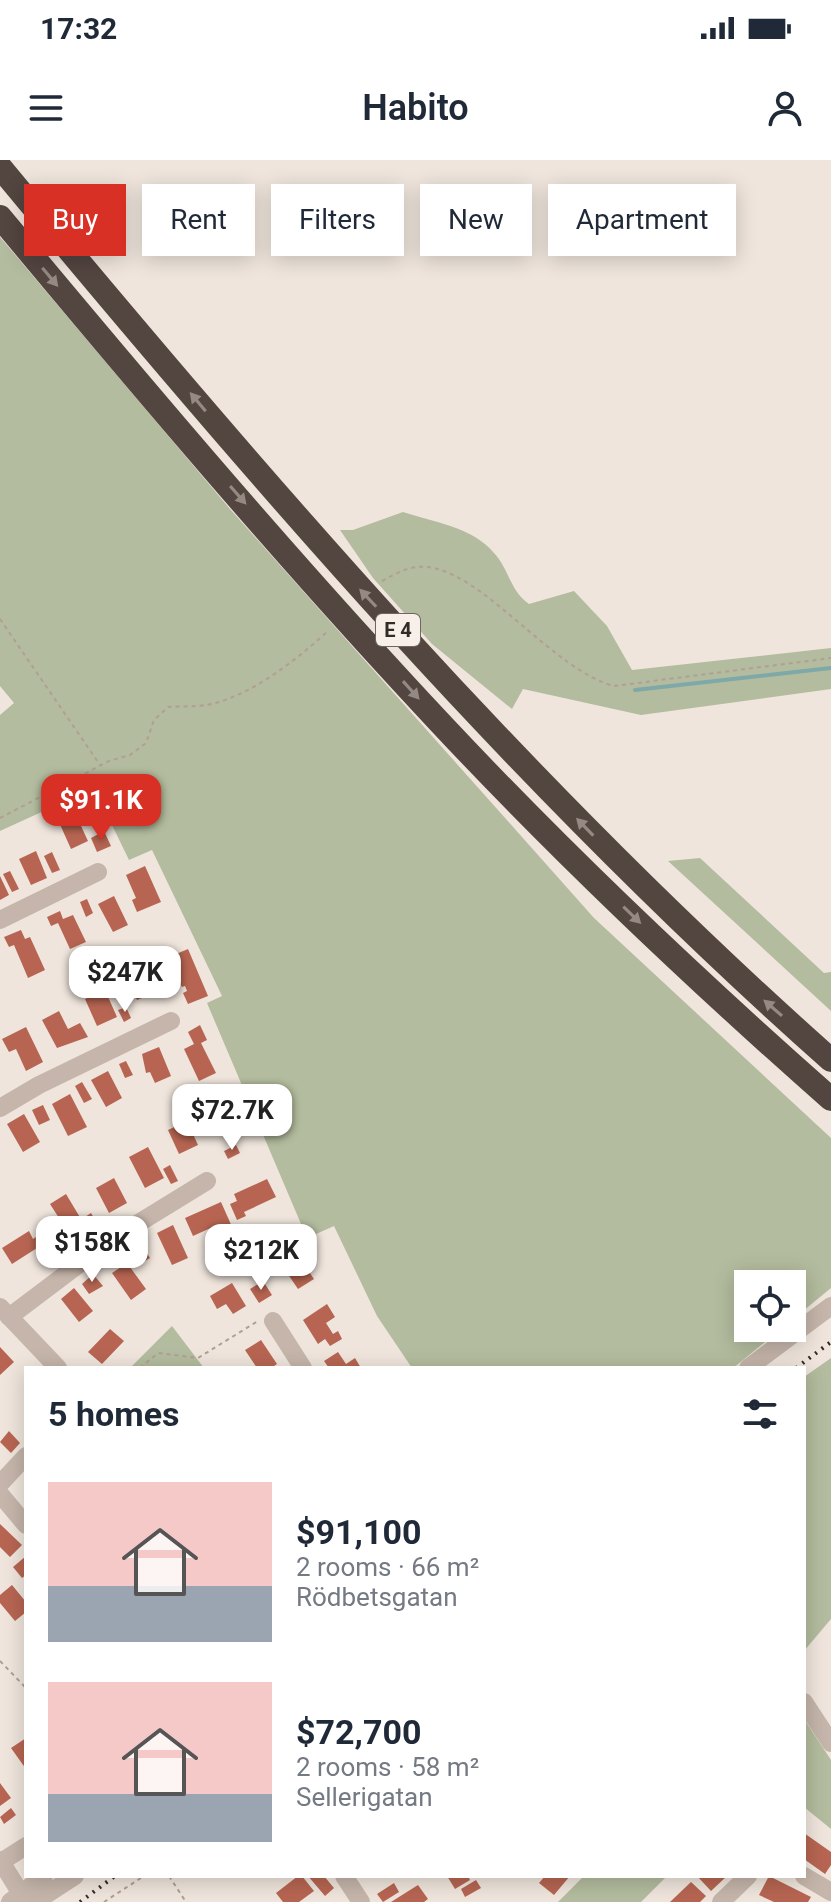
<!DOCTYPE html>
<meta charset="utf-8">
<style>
:root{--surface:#fff;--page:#f2f2f3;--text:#1f2937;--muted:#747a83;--accent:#d93025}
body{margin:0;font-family:Roboto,sans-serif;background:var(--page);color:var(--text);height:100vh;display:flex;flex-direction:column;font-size:30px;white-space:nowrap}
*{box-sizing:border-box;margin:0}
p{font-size:26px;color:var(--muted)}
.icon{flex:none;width:44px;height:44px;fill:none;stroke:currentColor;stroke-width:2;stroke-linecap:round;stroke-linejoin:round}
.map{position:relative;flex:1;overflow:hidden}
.sheet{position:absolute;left:24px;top:1206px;width:782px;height:512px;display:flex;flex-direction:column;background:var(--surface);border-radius:0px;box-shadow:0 4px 20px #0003}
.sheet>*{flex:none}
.hud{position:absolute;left:24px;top:24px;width:784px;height:72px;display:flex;gap:16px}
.fabs{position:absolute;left:734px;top:1110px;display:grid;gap:16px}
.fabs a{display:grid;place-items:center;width:72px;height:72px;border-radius:0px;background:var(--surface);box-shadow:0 4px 20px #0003;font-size:40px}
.price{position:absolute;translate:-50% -68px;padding:0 18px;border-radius:16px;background:#fff;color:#222;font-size:26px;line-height:52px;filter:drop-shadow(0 2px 4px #0008)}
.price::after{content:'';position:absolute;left:50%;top:48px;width:24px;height:18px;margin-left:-12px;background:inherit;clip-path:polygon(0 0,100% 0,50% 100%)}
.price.current{background:var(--accent);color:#fff}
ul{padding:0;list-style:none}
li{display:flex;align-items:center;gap:24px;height:200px;padding:0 24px}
li span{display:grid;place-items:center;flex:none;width:224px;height:160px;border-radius:0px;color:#555}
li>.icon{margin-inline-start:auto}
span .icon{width:96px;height:96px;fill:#fffc;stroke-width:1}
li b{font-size:34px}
h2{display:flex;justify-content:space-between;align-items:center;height:96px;padding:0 24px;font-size:34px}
.chip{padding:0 28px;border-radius:0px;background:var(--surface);box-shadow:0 4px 20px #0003;font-size:28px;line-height:72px}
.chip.current{background:var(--accent);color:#fff}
.status{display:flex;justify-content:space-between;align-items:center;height:56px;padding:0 40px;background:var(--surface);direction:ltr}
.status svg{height:22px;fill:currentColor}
header{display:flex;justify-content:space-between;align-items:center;height:104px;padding:0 24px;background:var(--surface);font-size:36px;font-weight:600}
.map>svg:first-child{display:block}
.green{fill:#b3bc9e}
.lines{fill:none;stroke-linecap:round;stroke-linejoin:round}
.stream{stroke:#7fa8a8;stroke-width:4}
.building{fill:#b76552}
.path{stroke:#b19f94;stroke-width:2;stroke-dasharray:4 4;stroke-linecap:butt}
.minor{stroke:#c5b5aa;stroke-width:18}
.highway{stroke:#534540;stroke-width:24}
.rail{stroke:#332b28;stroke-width:4;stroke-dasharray:2 6;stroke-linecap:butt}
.oneway{fill:#958983}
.labels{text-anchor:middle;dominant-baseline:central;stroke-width:6;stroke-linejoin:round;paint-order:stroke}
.shield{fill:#f7efe8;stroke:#6e6662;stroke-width:2}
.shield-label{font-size:20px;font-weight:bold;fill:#332b28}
</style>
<div class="status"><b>17:32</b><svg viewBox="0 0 49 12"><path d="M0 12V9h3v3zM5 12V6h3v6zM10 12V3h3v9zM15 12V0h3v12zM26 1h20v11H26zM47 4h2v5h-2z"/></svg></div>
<header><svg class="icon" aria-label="menu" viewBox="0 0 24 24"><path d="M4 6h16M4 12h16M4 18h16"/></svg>Habito<svg class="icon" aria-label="person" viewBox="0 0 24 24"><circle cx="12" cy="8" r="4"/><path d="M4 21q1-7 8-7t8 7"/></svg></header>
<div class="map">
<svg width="831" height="1742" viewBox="0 0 831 1742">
<rect width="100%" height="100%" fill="#efe5dc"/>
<path class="green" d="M 0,77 L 230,349 L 594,758 L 831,978 L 831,1128 L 792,1160 L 792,1124 L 748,1124 L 748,1168 L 782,1168 L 737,1205 L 731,1208 L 412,1208 L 377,1156 L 334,1066 L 307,1078 L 207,843 L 222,836 L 152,690 L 129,700 L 94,628 L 0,671 L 0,555 L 14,543 L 0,526 Z
M 403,352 C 433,362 473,367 494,393 C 509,409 510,431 529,444 L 574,431 L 607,466 L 632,510 L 831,488 L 831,529 L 641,555 L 523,529 L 512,549 L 432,484 L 373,418 L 340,370 L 353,370 Z
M 700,698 L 824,813 L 831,812 L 831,851 L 668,701 Z
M 172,1166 L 204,1208 L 130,1208 Z
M 831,1198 L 831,1459 L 804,1491 L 804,1217 Z
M 804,1559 L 831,1600 L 831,1669 L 804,1647 Z
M 584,1716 L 667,1716 L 641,1742 L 558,1742 Z"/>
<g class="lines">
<path class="stream" d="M 635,530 L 831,508"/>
</g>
<path class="building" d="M 75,653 L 88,681 L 71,689 L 58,660 Z
M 104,671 L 111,686 L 97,692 L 91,678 Z
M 36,691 L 47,718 L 31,725 L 19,699 Z
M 52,692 L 60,710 L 52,713 L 44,696 Z
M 145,706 L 161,742 L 137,752 L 132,740 L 136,738 L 126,715 Z
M 10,711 L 19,729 L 12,732 L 3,714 Z
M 0,716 L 9,735 L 0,740 Z
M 114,736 L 128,765 L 113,772 L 98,744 Z
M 87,739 L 93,753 L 86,757 L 80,742 Z
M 60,751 L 63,759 L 73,755 L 86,782 L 70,789 L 58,763 L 51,766 L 47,757 Z
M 21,770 L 25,779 L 30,777 L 45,810 L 28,818 L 14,785 L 9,787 L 4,777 Z
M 188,789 L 208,836 L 188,844 L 183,833 L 187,831 L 185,826 L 182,827 L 168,805 L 172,804 L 169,797 Z
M 144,807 L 156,832 L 137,840 L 125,815 Z
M 105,830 L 117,857 L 97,866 L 85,839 Z
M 126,847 L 131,858 L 124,862 L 118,850 Z
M 59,851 L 68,869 L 80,863 L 88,877 L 57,888 L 42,860 Z
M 200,865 L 207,880 L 201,883 L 216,913 L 199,921 L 184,889 L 194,884 L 188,872 Z
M 26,867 L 43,902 L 26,911 L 16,889 L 9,892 L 2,879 Z
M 159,887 L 171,916 L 155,923 L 150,912 L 146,913 L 142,894 Z
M 126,901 L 133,915 L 125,918 L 119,904 Z
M 108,911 L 122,938 L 106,947 L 91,920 Z
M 82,922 L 92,939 L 84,943 L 75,926 Z
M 70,934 L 87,967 L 68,976 L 52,944 Z
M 232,937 L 245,970 L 228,977 L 215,944 Z
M 43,945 L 50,960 L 39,965 L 32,950 Z
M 24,954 L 40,982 L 23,992 L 7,964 Z
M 187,961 L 198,985 L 179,994 L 168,970 Z
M 236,985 L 240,993 L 228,999 L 224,991 Z
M 148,987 L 164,1018 L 145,1028 L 129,997 Z
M 170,1005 L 178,1021 L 171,1024 L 163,1009 Z
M 114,1018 L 127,1043 L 109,1053 L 96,1028 Z
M 267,1019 L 276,1037 L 244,1052 L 246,1056 L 237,1060 L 230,1044 L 237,1041 L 234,1034 Z
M 66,1034 L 81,1059 L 66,1069 L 50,1044 Z
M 221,1042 L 233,1069 L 219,1075 L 215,1066 L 193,1076 L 185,1058 Z
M 91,1053 L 98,1065 L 92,1069 L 85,1057 Z
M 173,1065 L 188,1098 L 172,1105 L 157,1073 Z
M 29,1071 L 33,1079 L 39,1075 L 47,1089 L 40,1093 L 37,1088 L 12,1104 L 2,1088 Z
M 141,1084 L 150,1098 L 138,1105 L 130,1091 Z
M 297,1094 L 314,1119 L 298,1129 L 281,1104 Z
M 127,1103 L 146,1129 L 131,1140 L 112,1113 Z
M 93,1114 L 103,1126 L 89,1134 L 82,1124 Z
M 263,1121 L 272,1135 L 259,1143 L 250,1129 Z
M 232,1123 L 246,1146 L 233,1154 L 226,1144 L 217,1149 L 210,1136 Z
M 74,1128 L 93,1151 L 79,1162 L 61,1139 Z
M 327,1144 L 335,1157 L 326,1163 L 333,1174 L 338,1171 L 342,1179 L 330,1186 L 325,1179 L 318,1184 L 303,1160 Z
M 110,1169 L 124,1181 L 102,1204 L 88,1192 Z
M 261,1180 L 277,1204 L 271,1208 L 257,1208 L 245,1190 Z
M 0,1187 L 14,1202 L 0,1215 Z
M 338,1192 L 346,1204 L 355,1198 L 361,1208 L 329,1208 L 324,1201 Z
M 9,1271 L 20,1283 L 11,1293 L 0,1282 Z
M 0,1364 L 22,1385 L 10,1397 L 0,1387 Z
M 26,1396 L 26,1415 L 22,1418 L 13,1407 Z
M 12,1425 L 26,1442 L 26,1452 L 15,1461 L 0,1443 L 0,1435 Z
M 26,1578 L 26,1609 L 11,1588 Z
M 0,1623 L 11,1638 L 0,1646 Z
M 11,1648 L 16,1655 L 4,1664 L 0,1657 Z
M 804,1673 L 831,1692 L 831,1705 L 825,1714 L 804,1699 Z
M 298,1716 L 302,1716 L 314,1731 L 299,1742 L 283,1742 L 276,1733 Z
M 308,1716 L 324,1716 L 334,1728 L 325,1736 Z
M 447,1716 L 468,1716 L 470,1720 L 455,1729 Z
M 545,1716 L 570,1716 L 554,1735 L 539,1723 Z
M 697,1716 L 727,1716 L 711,1731 Z
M 769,1716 L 811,1737 L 808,1742 L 774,1742 L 759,1735 Z
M 476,1720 L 481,1728 L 465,1737 L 461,1729 Z
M 691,1722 L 706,1736 L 700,1742 L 670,1742 Z
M 394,1723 L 399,1732 L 383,1742 L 377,1734 Z
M 418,1725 L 428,1739 L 424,1742 L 391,1742 Z"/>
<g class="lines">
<path class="path" d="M 382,421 C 397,413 410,405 428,407 C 485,414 553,510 614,526 L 831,498
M 0,459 L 100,605
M 0,658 L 109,601 L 130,595 L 146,583 L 154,560 L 168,547 C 182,546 198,547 212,544 C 255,533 296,500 328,471
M 140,1208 L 158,1193 L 198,1198 L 258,1161
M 0,1501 L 26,1528
M 169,1716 L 186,1742
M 104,1742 L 144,1716"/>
<path class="minor" d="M 0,760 L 98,712
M 0,948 L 39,925 L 171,861
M 0,1147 L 58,1208
M 9,1157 L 111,1080 L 207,1021
M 273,1161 L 303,1208
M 748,1208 L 831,1146
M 0,1324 L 26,1296
M 0,1334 L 26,1365
M 804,1542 L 831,1583
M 0,1700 L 26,1742
M 1,1702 L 26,1686
M 344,1716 L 361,1742
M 804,1716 L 831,1732
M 10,1742 L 44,1716
M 35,1742 L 75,1716
M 721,1742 L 748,1716"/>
<path class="highway" d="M 0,7 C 260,321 526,630 831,900
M 0,57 C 144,230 290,403 444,567 C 567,698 697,821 831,939"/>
<path class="rail" d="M 796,1208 L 831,1182
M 80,1742 L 115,1716"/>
</g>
<defs><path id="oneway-solid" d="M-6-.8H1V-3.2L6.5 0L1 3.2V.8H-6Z" transform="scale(2)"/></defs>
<g class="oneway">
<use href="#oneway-solid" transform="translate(50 117) rotate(50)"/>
<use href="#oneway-solid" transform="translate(198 242) rotate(-130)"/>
<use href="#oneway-solid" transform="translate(238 335) rotate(49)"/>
<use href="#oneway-solid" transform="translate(368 438) rotate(-133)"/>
<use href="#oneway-solid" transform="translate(411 530) rotate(48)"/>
<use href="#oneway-solid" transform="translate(585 667) rotate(-134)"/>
<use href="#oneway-solid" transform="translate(632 755) rotate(44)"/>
<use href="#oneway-solid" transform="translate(773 848) rotate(-139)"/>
</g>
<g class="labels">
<rect class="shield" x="376" y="454" width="44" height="32" rx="6"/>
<g class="shield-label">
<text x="398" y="470">E 4</text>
</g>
</g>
</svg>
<div class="fabs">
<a><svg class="icon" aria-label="locate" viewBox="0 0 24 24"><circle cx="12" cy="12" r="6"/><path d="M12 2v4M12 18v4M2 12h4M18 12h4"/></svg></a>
</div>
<b class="price current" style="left:101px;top:682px">$91.1K</b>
<b class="price" style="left:125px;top:854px">$247K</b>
<b class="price" style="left:232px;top:992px">$72.7K</b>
<b class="price" style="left:92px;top:1124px">$158K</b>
<b class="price" style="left:261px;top:1132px">$212K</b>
<div class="hud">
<a class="chip current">Buy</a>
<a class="chip">Rent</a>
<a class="chip">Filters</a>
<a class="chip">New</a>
<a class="chip">Apartment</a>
</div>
<section class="sheet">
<h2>5 homes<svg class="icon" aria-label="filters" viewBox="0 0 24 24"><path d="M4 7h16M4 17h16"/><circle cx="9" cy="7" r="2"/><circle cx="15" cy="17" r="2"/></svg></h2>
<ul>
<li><span style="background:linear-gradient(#f6c9c9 65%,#9aa5b1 0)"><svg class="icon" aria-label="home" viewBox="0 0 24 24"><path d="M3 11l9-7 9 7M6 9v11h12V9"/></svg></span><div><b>$91,100</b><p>2 rooms · 66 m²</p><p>Rödbetsgatan</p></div></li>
<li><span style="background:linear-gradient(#f6c9c9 70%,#9aa5b1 0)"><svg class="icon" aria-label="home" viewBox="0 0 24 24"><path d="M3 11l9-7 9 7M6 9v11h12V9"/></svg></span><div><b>$72,700</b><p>2 rooms · 58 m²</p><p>Sellerigatan</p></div></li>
</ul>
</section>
</div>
